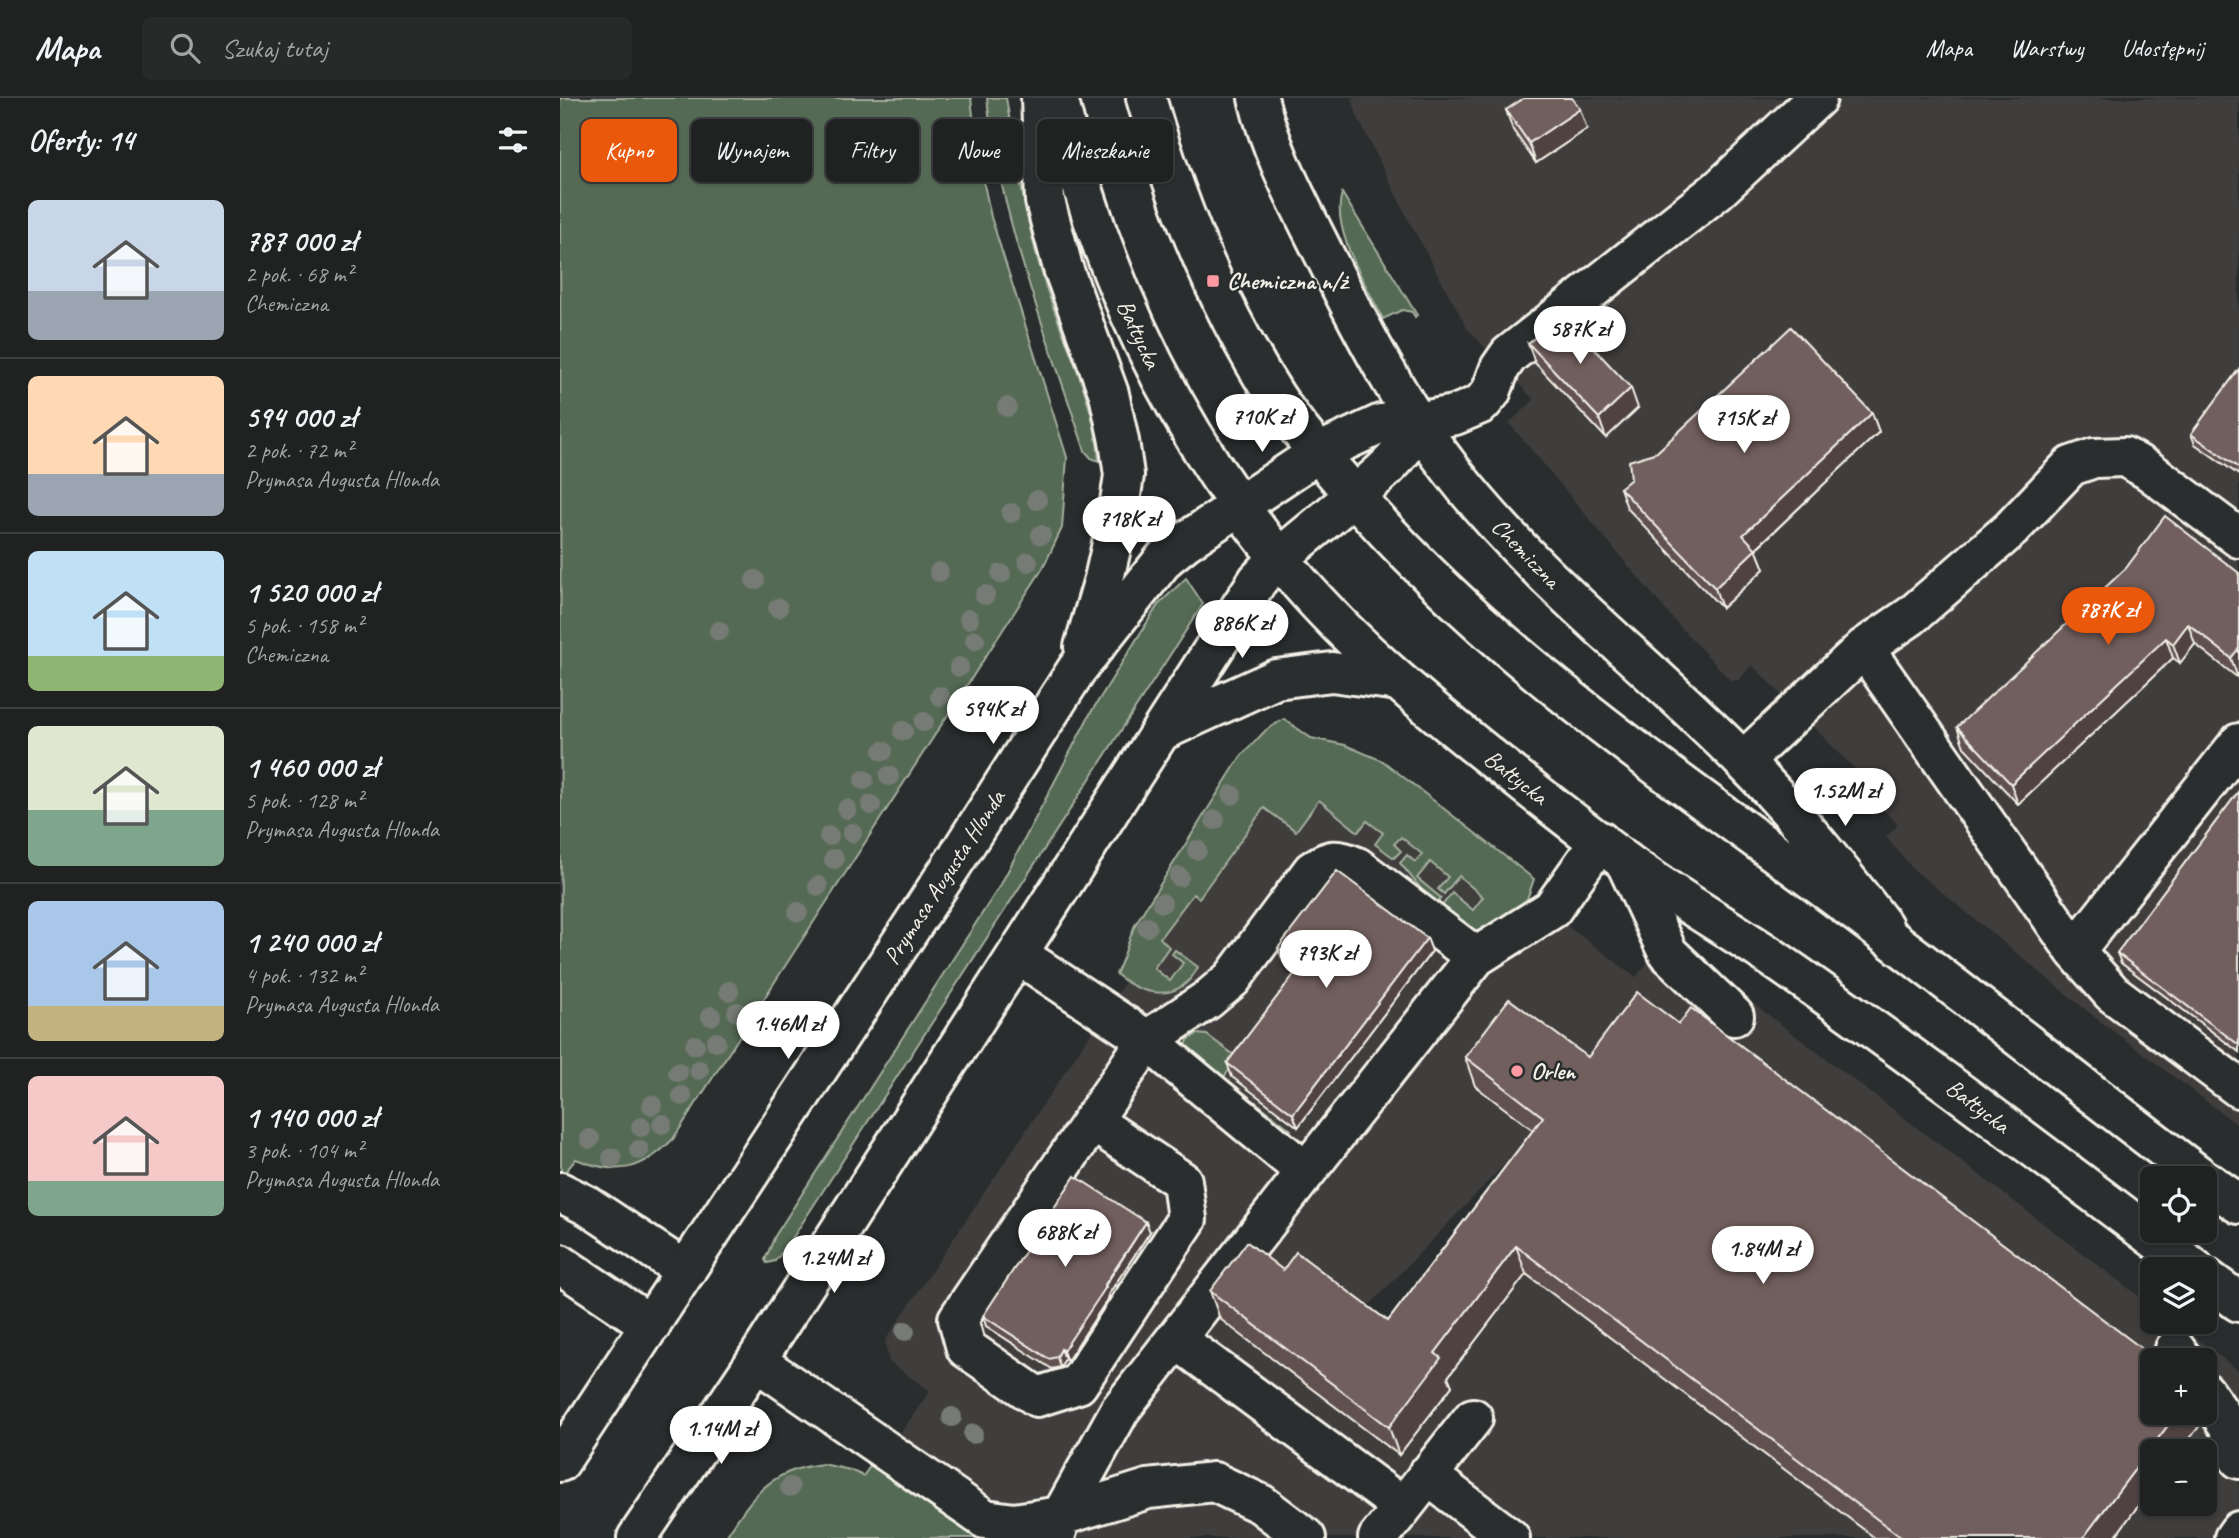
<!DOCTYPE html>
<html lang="pl">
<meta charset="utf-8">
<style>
:root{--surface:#202222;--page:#282a2a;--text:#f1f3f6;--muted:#a2a4a5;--line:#3d3f40;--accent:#ea580c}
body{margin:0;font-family:Caveat,sans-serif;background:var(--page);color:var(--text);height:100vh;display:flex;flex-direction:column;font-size:26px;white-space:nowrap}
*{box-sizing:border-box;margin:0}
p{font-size:23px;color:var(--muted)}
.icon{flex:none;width:38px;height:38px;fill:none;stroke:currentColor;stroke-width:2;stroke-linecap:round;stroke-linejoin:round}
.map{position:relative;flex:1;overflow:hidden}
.panel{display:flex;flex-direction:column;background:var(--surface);width:560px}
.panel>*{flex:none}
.hud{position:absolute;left:21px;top:21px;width:665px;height:63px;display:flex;gap:14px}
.controls{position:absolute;left:1580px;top:1068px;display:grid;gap:14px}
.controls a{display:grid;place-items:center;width:77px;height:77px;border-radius:10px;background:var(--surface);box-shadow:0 2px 5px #0004,0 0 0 2px var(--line);font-size:35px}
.price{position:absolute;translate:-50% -60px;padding:0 16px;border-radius:24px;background:#fff;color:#222;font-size:23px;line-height:46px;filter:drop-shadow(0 2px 4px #0008)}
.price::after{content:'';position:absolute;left:50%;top:42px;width:21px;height:16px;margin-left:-10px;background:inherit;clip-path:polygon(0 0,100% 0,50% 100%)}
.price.active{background:var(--accent);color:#fff}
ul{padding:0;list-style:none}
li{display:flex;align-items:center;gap:21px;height:175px;padding:0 28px}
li+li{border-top:2px solid var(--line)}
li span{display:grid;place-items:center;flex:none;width:196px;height:140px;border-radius:10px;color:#555}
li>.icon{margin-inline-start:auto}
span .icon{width:84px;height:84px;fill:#fffc;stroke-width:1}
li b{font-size:30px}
h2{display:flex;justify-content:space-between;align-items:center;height:84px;padding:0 28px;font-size:30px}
.chip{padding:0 24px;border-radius:10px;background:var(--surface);box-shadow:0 2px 5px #0004,0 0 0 2px var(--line);font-size:24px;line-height:63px}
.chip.active{background:var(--accent);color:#fff}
header{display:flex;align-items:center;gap:42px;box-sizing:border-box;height:98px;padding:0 35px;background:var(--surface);border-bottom:2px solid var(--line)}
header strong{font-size:33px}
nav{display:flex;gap:38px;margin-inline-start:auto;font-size:24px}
.search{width:490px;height:63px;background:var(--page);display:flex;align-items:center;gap:18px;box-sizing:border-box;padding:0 24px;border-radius:10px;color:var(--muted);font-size:26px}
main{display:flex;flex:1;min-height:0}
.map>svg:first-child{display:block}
.built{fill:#3f3c3c;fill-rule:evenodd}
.green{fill:#546a55;stroke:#a4ae9e;stroke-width:2}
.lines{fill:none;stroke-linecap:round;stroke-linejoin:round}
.minor-casing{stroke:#f4f1e8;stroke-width:44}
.major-casing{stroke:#f4f1e8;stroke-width:44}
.minor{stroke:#2a2d2e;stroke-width:38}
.major{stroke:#2a2d2e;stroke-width:38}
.tree{fill:#767b74}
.wall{fill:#615150;stroke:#f4f1e8;stroke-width:2}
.shaded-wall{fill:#4f4241;stroke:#f4f1e8;stroke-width:2}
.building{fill:#715e5d;stroke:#f4f1e8;stroke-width:2}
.poi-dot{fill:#ff9aa2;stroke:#2a2d2e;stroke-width:2.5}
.labels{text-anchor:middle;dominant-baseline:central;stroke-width:5;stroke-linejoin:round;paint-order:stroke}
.poi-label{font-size:24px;font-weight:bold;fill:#f4f1e8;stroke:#2a2d2e;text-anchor:start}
.street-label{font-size:24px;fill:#f4f1e8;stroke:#2a2d2e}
</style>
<header>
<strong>Mapa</strong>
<div class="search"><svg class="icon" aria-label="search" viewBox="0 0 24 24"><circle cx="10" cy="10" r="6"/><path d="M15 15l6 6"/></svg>Szukaj tutaj</div>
<nav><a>Mapa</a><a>Warstwy</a><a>Udostępnij</a></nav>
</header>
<main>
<section class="panel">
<h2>Oferty: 14<svg class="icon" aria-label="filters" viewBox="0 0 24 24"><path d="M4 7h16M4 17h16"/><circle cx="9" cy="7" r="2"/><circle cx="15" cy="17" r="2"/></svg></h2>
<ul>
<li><span style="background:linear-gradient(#c9d6e8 65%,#9aa5b1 0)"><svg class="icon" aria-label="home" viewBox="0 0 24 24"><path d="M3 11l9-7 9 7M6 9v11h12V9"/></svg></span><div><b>787 000 zł</b><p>2 pok. · 68 m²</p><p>Chemiczna</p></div></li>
<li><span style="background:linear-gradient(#ffd9b3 70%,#9aa5b1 0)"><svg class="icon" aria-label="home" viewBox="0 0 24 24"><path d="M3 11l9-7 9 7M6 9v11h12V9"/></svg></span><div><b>594 000 zł</b><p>2 pok. · 72 m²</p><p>Prymasa Augusta Hlonda</p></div></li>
<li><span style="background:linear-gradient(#bfe0f5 75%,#8fb573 0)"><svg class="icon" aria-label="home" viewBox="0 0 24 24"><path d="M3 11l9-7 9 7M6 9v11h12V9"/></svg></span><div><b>1 520 000 zł</b><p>5 pok. · 158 m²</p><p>Chemiczna</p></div></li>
<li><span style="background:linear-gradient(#dfe7d0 60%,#7fa58c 0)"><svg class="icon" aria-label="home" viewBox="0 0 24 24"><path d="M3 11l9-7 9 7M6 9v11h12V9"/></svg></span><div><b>1 460 000 zł</b><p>5 pok. · 128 m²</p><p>Prymasa Augusta Hlonda</p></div></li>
<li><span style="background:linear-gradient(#a9c7e8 75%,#c2b280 0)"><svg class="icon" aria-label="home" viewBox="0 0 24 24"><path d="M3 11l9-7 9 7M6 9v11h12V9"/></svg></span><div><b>1 240 000 zł</b><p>4 pok. · 132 m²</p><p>Prymasa Augusta Hlonda</p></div></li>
<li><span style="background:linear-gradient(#f6c9c9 75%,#7fa58c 0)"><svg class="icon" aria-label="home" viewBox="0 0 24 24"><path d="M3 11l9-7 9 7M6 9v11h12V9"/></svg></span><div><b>1 140 000 zł</b><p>3 pok. · 104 m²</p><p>Prymasa Augusta Hlonda</p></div></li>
</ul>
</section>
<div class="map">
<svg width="1679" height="1440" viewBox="0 0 1679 1440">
<rect width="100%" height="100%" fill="#2a2d2e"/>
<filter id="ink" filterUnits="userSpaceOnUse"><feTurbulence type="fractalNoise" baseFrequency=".0143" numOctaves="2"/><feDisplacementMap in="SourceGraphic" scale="14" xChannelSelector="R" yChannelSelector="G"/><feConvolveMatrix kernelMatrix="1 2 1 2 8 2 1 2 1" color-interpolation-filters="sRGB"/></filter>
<g filter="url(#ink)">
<path class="built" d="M 792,0 L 1679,0 L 1679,1028 L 1536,920 L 1353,771 L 1326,739 L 1338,727 L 1315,703 L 1320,696 L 1192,567 L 1179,582 L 1171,583 L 1113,521 L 949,325 L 974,302 L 907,230 L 849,123 L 797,18 Z
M 717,657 L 926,767 L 1076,879 L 1107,840 L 1592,1208 L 1592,1223 L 1613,1223 L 1679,1273 L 1679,1440 L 267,1440 L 370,1293 L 329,1264 L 325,1243 ZM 991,1018 L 835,1226 L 810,1208 L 810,1207 ZM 1592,1262 L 1645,1262 L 1645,1314 L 1592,1314 ZM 1592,1353 L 1645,1353 L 1645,1405 L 1592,1405 Z"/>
<path class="green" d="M 0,0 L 411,0 L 417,53 L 431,119 L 507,359 L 502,430 L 483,470 L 113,1041 C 82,1073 57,1078 16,1061 L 1,1079 Z
M 427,0 L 446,0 C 457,64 466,127 486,189 C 505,246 535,302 539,363 L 531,360 L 525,353 C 487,237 440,121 427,0 Z
M 782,95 L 857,217 L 855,219 L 852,214 L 842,212 L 823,221 C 807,188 770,131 782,95 Z
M 626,480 L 643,506 L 228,1147 L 215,1163 L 207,1165 L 205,1162 L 215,1138 L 441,786 L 530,616 L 598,507 Z
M 724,621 L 751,640 L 785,647 L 823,663 L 974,781 L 967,801 L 956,817 L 929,832 L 911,833 L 878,813 L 892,795 L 913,812 L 923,799 L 899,778 L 884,796 L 878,791 L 888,779 L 870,764 L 857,780 L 881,800 L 875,808 L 840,765 L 847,757 L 855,764 L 862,756 L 841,739 L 834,746 L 841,753 L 834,760 L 815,746 L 823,735 L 807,723 L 798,734 L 759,702 L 736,733 L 704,710 L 639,800 L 633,796 L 600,840 L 609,849 L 594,870 L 610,883 L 623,865 L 612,856 L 615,852 L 638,869 C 620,905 583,899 556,876 C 565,859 568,842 576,825 L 681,658 L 706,632 Z
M 637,936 L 647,937 L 678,960 L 664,979 L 731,1032 L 726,1038 L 625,952 L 628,942 Z
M 263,1366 L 290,1372 L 303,1378 L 312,1366 L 417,1440 L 165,1440 C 193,1398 208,1372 263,1366 Z"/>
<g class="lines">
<g class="minor-casing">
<path id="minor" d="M 698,0 C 712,58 742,111 768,164 C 804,236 842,309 892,373 C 976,482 1087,565 1183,663 C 1234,714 1279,771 1323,828
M 758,355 L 821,326 L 857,324 L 895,317 L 921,306 L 931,294 L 940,270 L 949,257 L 1158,92 L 1257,0
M 794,398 C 820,376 846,357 857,324
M 1304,550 L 1515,853 L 1679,645
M 1183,663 L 1304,550 L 1351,518 L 1451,431 L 1511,368 L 1534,360 L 1565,359 L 1588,372 L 1679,440
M 1065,763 L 1108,855 L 1174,918
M 1515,853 L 1552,895 L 1679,990
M 459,857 L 587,942 L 746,1074
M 532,1023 L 622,1083 L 627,1121 L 518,1286 L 477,1299 L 406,1250 L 398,1221 L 587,942 L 647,902 L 672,881 L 752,773 C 771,760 776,760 797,769 L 916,859
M 0,1094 L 28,1108 L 126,1173
M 0,1166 L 91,1227
M 616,1241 L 843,1409 L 818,1440
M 1615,1251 L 1623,1262
M 196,1263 L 425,1421 L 454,1425 L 501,1418 L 588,1391 L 654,1384 L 701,1406 L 746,1440
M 1645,1294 L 1668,1327 L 1679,1361
M 867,1377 L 950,1440
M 843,1409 L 913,1320
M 495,1440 L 501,1418 L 560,1312 L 746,1074 L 916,859 L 992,811 L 1040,743
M 1674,1440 L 1679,1433"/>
</g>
<g class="major-casing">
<path id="major" d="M 481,0 L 485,103 L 503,170 L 549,296 L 559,343 L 564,377 L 557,424 L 544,481 L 524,549
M 498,0 C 538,170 609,323 718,459 C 781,538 861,604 939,666 C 981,699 1023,733 1066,764 C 1114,798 1165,828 1214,861 C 1357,960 1495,1066 1635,1171
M 586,0 C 616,104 656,206 715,298 C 733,326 756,352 777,377 C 913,543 1095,666 1266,792 C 1393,886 1516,985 1642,1080
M 604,632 L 716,581 L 772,574 L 838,583
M 1645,1082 L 1679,1106
M 1645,1179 L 1679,1204
M 0,1364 L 398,758 L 517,571 L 605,460 L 625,444 L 758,355
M 77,1440 L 196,1263 L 698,482 L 719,460 L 794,398"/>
</g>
<use href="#minor" class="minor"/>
<use href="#major" class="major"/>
</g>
<g class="tree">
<circle cx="447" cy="309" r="10"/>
<circle cx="477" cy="402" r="10"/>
<circle cx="451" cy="415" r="10"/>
<circle cx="481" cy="437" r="10"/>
<circle cx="468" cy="464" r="10"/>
<circle cx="379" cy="474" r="10"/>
<circle cx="441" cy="476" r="10"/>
<circle cx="195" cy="482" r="10"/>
<circle cx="425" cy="497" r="10"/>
<circle cx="218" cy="510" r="10"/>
<circle cx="409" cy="521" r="10"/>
<circle cx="159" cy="533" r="10"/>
<circle cx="415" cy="542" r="10"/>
<circle cx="399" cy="569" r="10"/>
<circle cx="380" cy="598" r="10"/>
<circle cx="364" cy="624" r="10"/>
<circle cx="343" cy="633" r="10"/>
<circle cx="323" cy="653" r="10"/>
<circle cx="329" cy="678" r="10"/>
<circle cx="304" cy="682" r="10"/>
<circle cx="672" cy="697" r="10"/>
<circle cx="311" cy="707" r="10"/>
<circle cx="287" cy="711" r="10"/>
<circle cx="655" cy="722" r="10"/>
<circle cx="292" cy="735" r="10"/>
<circle cx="269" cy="738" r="10"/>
<circle cx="637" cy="752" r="10"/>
<circle cx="274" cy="761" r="10"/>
<circle cx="619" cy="779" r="10"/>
<circle cx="258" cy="788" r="10"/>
<circle cx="602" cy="805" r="10"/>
<circle cx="238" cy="814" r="10"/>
<circle cx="587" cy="829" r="10"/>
<circle cx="169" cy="893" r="10"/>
<circle cx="177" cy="914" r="10"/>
<circle cx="151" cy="918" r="10"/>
<circle cx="156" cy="944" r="10"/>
<circle cx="135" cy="947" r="10"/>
<circle cx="139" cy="972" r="10"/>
<circle cx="118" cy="974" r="10"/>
<circle cx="122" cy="998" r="10"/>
<circle cx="92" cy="1007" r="10"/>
<circle cx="102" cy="1026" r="10"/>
<circle cx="81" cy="1029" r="10"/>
<circle cx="30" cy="1041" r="10"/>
<circle cx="79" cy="1052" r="10"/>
<circle cx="52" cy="1060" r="10"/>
<circle cx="345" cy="1233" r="10"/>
<circle cx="392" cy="1319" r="10"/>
<circle cx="413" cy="1336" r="10"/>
<circle cx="230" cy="1389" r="10"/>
</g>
<path class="wall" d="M 946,12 L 1027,31 L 976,65 L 953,32 Z
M 968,245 L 1078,310 L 1046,340 L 975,265 Z
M 1679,271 L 1679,377 L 1635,346 L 1631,336 Z
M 1312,315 L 1319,334 L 1196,451 L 1204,471 L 1162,510 L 1067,410 L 1060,390 Z
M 1679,475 L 1678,580 L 1635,546 L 1620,565 L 1613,560 L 1458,706 L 1404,649 L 1397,629 Z
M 1679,693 L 1679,954 L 1561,865 L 1557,855 Z
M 867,840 L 872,853 L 738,1029 L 672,979 L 667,965 L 737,873 L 723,863 L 718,850 Z
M 905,959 L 1028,959 L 1592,1314 L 1636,1314 L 1641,1326 L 1592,1353 L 1592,1389 L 1554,1440 L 1315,1440 L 966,1176 L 888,1279 L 892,1288 L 839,1357 L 660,1221 L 650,1193 L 723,1172 L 828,1223 L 973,1032 L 915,988 Z
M 590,1134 L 548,1197 L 549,1199 L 507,1263 L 505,1261 L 500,1269 L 492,1271 L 426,1228 L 423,1218 Z"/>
<path class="shaded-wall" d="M 1020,11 L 1027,31 L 976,65 L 969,45 Z
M 1071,290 L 1078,310 L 1046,340 L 1039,320 Z
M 1312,315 L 1319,334 L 1190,456 L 1183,437 Z
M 1196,451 L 1204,471 L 1162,510 L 1155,490 Z
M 1628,526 L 1635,546 L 1620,565 L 1613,546 Z
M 1606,540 L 1613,560 L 1458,706 L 1451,686 Z
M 1679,550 L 1679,579 L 1678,580 L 1671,560 Z
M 867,840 L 872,853 L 738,1029 L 733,1016 Z
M 586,1124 L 590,1134 L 548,1197 L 549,1199 L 507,1263 L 503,1253 Z
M 956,1148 L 966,1176 L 888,1279 L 892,1288 L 839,1357 L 829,1329 L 875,1255 Z
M 501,1251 L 505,1261 L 500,1269 L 497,1259 Z
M 1618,1314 L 1636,1314 L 1641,1326 L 1620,1353 L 1592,1353 L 1592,1389 L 1554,1440 L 1523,1440 Z"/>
<path class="building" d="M 964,0 L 1012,0 L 1020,11 L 969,45 L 946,12 Z
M 1003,217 L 1071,290 L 1039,320 L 968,245 Z
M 1231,229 L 1312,315 L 1183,437 L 1196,451 L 1155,490 L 1060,390 L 1071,381 L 1069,363 L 1097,354 Z
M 1679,271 L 1679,370 L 1631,336 Z
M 1605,418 L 1679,475 L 1679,550 L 1671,560 L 1628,526 L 1613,546 L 1606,540 L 1451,686 L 1397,629 L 1566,470 Z
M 1679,693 L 1679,947 L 1557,855 Z
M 777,773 L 867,840 L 733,1016 L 667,965 L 741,867 L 718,850 Z
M 1077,894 L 1119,926 L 1131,910 L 1597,1262 L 1592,1262 L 1592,1314 L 1618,1314 L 1523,1440 L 1342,1440 L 956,1148 L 875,1255 L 881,1260 L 829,1329 L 650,1193 L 687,1144 L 723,1172 L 736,1154 L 828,1223 L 983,1019 L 905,959 L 949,901 L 1028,959 Z
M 515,1078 L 586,1124 L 544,1188 L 546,1189 L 503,1253 L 501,1251 L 497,1259 L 489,1261 L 423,1218 Z"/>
</g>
<g class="poi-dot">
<rect x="646" y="176" width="14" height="14" rx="3.5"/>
<circle cx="957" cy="973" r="7"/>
</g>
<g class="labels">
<g class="poi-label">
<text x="667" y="183">Chemiczna n/ż</text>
<text x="971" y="973">Orlen</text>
</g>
<g class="street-label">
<text transform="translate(579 236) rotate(65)">Bałtycka</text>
<text transform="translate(966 455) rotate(46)">Chemiczna</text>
<text transform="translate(956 679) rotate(38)">Bałtycka</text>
<text transform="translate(384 779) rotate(-57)">Prymasa Augusta Hlonda</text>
<text transform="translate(1418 1008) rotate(37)">Bałtycka</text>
</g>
</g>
</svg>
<div class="controls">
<a><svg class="icon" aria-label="locate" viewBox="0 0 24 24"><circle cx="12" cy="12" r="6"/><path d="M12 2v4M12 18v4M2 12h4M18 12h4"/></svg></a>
<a><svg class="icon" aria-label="layers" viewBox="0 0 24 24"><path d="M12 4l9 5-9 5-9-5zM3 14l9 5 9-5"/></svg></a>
<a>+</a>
<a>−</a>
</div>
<b class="price" style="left:1020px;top:268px">587K zł</b>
<b class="price" style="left:702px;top:356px">710K zł</b>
<b class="price" style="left:1184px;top:357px">715K zł</b>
<b class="price" style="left:569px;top:458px">718K zł</b>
<b class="price active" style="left:1548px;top:549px">787K zł</b>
<b class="price" style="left:682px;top:562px">886K zł</b>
<b class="price" style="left:433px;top:648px">594K zł</b>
<b class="price" style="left:1285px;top:730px">1.52M zł</b>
<b class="price" style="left:766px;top:892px">793K zł</b>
<b class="price" style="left:228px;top:963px">1.46M zł</b>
<b class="price" style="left:505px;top:1171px">688K zł</b>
<b class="price" style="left:1203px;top:1188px">1.84M zł</b>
<b class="price" style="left:274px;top:1197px">1.24M zł</b>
<b class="price" style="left:161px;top:1368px">1.14M zł</b>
<div class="hud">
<a class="chip active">Kupno</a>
<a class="chip">Wynajem</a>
<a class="chip">Filtry</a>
<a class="chip">Nowe</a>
<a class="chip">Mieszkanie</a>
</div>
</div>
</main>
